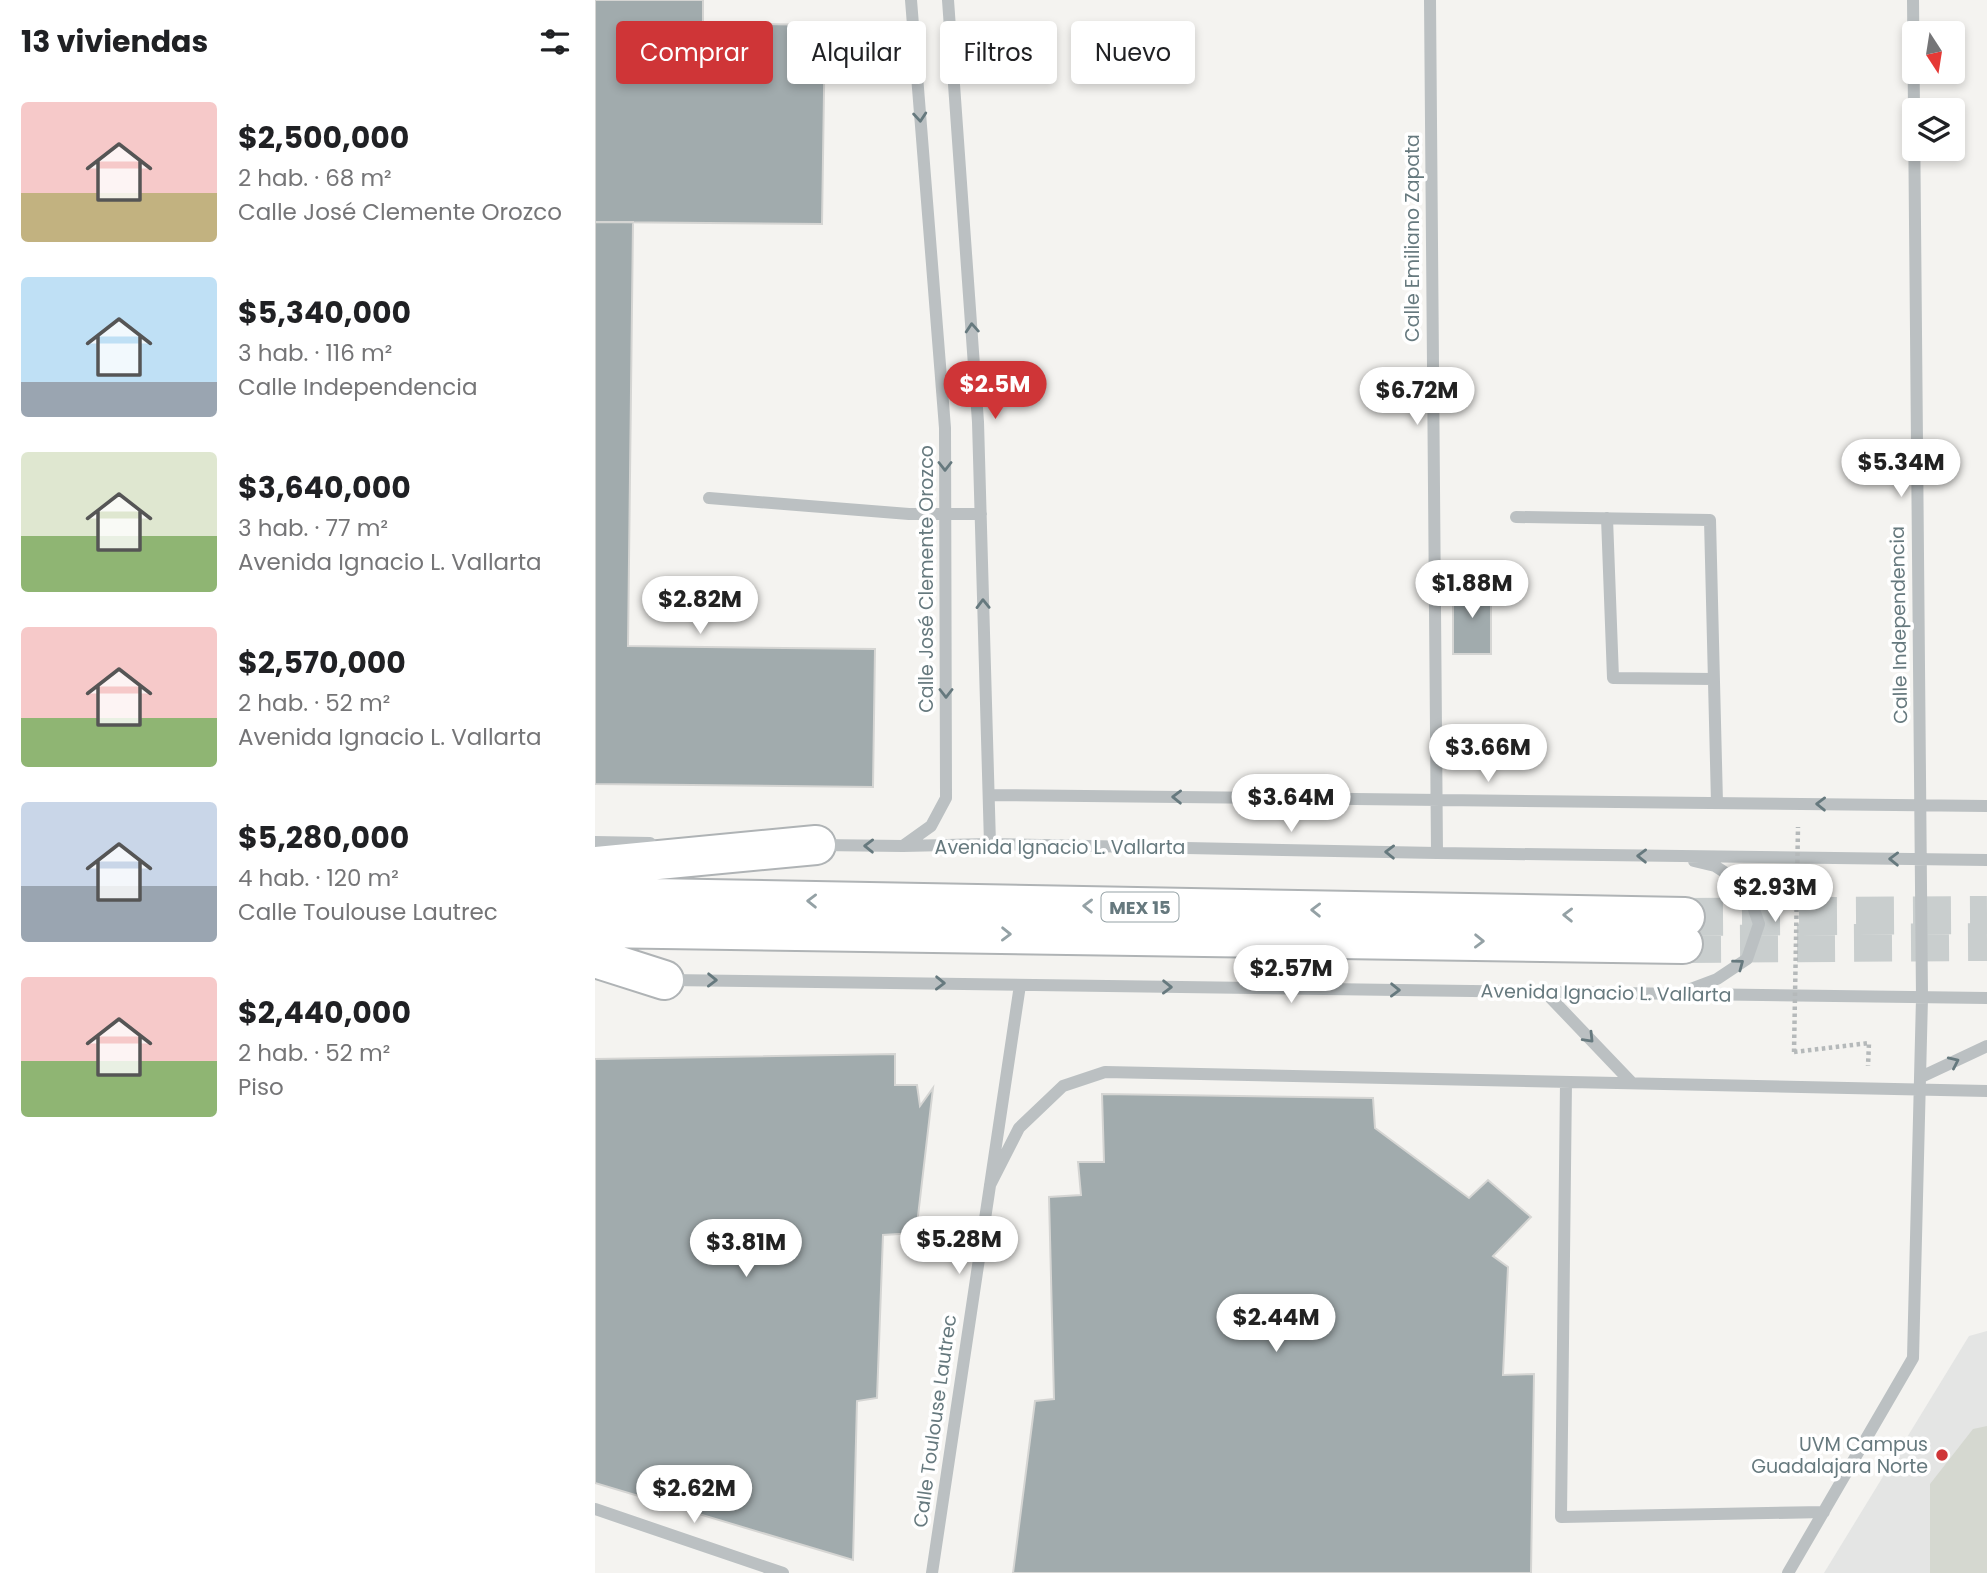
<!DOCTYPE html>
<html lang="es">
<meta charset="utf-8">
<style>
:root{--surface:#fff;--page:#f2f2f2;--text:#202124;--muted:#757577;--accent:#cf3537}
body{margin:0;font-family:Poppins,sans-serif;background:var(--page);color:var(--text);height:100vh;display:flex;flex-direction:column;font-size:26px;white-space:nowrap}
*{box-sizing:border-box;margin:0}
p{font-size:23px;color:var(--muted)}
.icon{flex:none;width:38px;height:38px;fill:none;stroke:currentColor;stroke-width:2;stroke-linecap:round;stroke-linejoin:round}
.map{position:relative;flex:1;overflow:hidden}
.drawer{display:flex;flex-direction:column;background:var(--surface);width:595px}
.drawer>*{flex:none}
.banner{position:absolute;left:21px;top:21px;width:665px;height:63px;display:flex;gap:14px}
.needle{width:46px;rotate:168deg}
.fabs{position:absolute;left:1307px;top:21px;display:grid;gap:14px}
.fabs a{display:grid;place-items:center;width:63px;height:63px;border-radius:7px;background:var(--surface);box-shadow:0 4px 10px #0003;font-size:35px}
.price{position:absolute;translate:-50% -60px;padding:0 16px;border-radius:24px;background:#fff;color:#222;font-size:23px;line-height:46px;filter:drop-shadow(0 2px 4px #0008)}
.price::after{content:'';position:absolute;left:50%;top:42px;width:21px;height:16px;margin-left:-10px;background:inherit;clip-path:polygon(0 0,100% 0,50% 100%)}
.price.current{background:var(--accent);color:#fff}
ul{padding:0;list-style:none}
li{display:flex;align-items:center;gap:21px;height:175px;padding:0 21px}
li span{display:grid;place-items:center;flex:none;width:196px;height:140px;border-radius:7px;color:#555}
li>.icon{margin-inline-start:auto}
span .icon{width:84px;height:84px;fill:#fffc;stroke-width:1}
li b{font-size:30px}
h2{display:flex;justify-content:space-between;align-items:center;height:84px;padding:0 21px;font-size:30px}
.tag{padding:0 24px;border-radius:7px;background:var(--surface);box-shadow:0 4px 10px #0003;font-size:24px;line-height:63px}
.tag.current{background:var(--accent);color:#fff}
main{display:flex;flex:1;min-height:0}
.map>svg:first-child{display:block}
.built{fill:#e4e5e4}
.green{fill:#d5d8d0}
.building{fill:#a1abad;stroke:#d5d5d3;stroke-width:2}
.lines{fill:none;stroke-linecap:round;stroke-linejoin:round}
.highway-tunnel{stroke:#c9cece;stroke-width:38;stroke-dasharray:38 19;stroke-linecap:butt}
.highway-casing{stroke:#afb3b5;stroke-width:42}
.path{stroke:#b5b9ba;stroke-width:4.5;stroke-dasharray:3.5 3.5;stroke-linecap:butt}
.minor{stroke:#bbc0c2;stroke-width:12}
.highway{stroke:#fff;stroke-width:38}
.path-bridge{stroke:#b5b9ba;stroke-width:4.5;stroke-dasharray:3.5 3.5;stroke-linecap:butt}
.oneway{stroke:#66797e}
.oneway2{stroke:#94a1a5}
.poi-dot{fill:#cf3537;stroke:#fff;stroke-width:2.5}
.labels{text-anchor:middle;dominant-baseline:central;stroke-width:7;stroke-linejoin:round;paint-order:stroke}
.shield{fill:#fff;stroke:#94a1a5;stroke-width:2}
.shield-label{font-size:18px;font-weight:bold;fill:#66797e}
.street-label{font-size:19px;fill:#66797e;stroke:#fff}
.poi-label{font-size:19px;fill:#66797e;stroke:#fff;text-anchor:end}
</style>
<main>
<section class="drawer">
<h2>13 viviendas<svg class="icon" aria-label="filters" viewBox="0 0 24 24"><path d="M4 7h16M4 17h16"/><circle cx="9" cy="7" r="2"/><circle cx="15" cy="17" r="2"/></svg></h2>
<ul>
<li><span style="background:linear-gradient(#f6c9c9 65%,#c2b280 0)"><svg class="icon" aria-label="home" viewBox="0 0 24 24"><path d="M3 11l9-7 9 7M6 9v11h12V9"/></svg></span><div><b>$2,500,000</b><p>2 hab. · 68 m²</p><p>Calle José Clemente Orozco</p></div></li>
<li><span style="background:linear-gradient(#bfe0f5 75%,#9aa5b1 0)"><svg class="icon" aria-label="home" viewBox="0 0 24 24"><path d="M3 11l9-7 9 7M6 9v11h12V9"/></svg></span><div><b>$5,340,000</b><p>3 hab. · 116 m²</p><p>Calle Independencia</p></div></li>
<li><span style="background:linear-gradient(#dfe7d0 60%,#8fb573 0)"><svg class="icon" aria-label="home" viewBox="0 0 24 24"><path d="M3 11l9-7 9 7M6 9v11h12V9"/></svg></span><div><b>$3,640,000</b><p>3 hab. · 77 m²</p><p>Avenida Ignacio L. Vallarta</p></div></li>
<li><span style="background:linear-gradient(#f6c9c9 65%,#8fb573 0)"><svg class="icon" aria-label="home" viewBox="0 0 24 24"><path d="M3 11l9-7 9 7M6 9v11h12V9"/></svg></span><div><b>$2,570,000</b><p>2 hab. · 52 m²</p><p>Avenida Ignacio L. Vallarta</p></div></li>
<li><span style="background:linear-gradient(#c9d6e8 60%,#9aa5b1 0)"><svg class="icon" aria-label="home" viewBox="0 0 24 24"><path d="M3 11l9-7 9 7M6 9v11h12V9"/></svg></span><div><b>$5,280,000</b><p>4 hab. · 120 m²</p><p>Calle Toulouse Lautrec</p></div></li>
<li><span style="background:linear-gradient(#f6c9c9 60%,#8fb573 0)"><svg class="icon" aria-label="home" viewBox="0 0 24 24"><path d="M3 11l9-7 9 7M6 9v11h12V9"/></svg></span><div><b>$2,440,000</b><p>2 hab. · 52 m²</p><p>Piso</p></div></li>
</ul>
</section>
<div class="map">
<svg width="1392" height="1573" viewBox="0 0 1392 1573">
<rect width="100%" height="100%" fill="#f4f3f0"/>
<path class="built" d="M 1392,1331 L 1392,1573 L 1229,1573 L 1374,1336 Z"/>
<path class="green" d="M 1392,1426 L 1392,1573 L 1335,1573 L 1335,1484 L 1378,1429 Z"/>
<path class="building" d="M 0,0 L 108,0 L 108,23 L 230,25 L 227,224 L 0,222 Z
M 0,222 L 38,222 L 33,646 L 280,649 L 278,787 L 0,784 Z
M 858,585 L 896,585 L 896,654 L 858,654 Z
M 300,1054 L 300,1085 L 322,1085 L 325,1106 L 338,1088 L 321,1233 L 288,1235 L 282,1398 L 262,1401 L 258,1560 L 0,1483 L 0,1059 Z
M 507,1094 L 778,1098 L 780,1128 L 874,1198 L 893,1180 L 936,1217 L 898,1256 L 913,1267 L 908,1375 L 939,1374 L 936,1573 L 418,1573 L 440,1401 L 459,1399 L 454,1197 L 486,1195 L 483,1162 L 509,1162 Z"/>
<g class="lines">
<path class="highway-tunnel" d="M 1090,917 L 1392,915
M 1088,944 L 1392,942"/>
<g class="highway-casing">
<path id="highway" d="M 0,866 L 221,845
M 0,897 L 1090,917
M 0,928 L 1088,944
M 0,958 L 69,980"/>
</g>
<path class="path" d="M 1199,1052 L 1274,1043 L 1273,1066"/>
<path class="minor" d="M 353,0 L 383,422 L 395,844
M 835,0 L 842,853
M 114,498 L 314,514 L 386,514
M 921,517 L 1115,520 L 1122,803
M 1012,518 L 1018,678 L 1119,679
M 394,795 L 1392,806
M 0,842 L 55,843
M 224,845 L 308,846 L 395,844 L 842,853 L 1392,860
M 308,846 L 336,826 L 351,798 L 350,428 L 316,0
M 74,980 L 1392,998
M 1090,991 L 1122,979 L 1152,959 L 1164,924 L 1151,886 L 1120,866 L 1099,861
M 951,993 L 1037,1083
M 1326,1077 L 1392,1046
M 971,1082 L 966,1517 L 1229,1512
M 395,1185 L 424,1128 L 468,1086 L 510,1072 L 1392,1091
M 0,1509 L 188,1573
M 337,1573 L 425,985
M 1193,1573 L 1318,1358 L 1327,998 L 1318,0"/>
<use href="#highway" class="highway"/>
<path class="path-bridge" d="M 1199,1052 L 1203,827"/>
</g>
<defs><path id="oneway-chevron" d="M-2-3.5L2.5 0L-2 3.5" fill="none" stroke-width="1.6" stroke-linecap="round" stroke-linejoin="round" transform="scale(1.75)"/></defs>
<g class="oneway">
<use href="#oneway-chevron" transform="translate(325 117) rotate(85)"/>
<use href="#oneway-chevron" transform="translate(377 328) rotate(-94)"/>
<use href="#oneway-chevron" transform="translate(350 466) rotate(90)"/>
<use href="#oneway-chevron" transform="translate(388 604) rotate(-91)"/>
<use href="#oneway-chevron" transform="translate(351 693) rotate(90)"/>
<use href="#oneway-chevron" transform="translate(582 797) rotate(-179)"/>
<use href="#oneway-chevron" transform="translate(1226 804) rotate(-179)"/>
<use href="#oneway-chevron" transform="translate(274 846) rotate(-179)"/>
<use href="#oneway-chevron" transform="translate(795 852) rotate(-179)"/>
<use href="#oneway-chevron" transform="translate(1047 856) rotate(-179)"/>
<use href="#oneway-chevron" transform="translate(1299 859) rotate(-179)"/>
<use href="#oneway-chevron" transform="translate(1144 964) rotate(-37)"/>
<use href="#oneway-chevron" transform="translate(117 980) rotate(1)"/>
<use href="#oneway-chevron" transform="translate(345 983) rotate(1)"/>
<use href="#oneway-chevron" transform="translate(572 987) rotate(1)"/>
<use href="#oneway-chevron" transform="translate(800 990) rotate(1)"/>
<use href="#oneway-chevron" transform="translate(994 1038) rotate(46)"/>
<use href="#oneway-chevron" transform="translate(1359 1062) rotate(-25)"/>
</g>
<g class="oneway2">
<use href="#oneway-chevron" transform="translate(217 901) rotate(-179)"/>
<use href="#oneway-chevron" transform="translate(493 906) rotate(-179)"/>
<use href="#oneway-chevron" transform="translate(721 910) rotate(-179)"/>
<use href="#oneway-chevron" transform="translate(973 915) rotate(-179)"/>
<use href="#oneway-chevron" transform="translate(411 934) rotate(1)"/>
<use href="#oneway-chevron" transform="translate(884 941) rotate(1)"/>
</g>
<circle class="poi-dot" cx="1347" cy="1455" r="7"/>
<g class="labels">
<rect class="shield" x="506.5" y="892.5" width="77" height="29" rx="5"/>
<g class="shield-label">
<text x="545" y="907">MEX 15</text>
</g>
<g class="street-label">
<text transform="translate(817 238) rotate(-90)">Calle Emiliano Zapata</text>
<text transform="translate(331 579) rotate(-90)">Calle José Clemente Orozco</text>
<text transform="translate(1304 625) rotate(-91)">Calle Independencia</text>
<text x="465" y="847">Avenida Ignacio L. Vallarta</text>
<text transform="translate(1011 993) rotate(1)">Avenida Ignacio L. Vallarta</text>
<text transform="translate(340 1421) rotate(-82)">Calle Toulouse Lautrec</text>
</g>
<g class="poi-label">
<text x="1333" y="1444">UVM Campus<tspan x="1333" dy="22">Guadalajara Norte</tspan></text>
</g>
</g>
</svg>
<div class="fabs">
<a><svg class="needle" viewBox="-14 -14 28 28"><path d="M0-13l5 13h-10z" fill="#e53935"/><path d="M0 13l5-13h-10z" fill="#757577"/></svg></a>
<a><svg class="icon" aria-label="layers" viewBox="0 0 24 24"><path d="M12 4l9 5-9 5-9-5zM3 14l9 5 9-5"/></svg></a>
</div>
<b class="price current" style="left:400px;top:421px">$2.5M</b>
<b class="price" style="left:822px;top:427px">$6.72M</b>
<b class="price" style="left:1306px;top:499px">$5.34M</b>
<b class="price" style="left:877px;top:620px">$1.88M</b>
<b class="price" style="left:105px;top:636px">$2.82M</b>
<b class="price" style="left:893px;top:784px">$3.66M</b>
<b class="price" style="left:696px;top:834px">$3.64M</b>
<b class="price" style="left:1180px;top:924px">$2.93M</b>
<b class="price" style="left:696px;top:1005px">$2.57M</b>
<b class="price" style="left:364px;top:1276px">$5.28M</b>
<b class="price" style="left:151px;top:1279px">$3.81M</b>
<b class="price" style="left:681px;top:1354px">$2.44M</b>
<b class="price" style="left:99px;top:1525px">$2.62M</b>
<div class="banner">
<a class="tag current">Comprar</a>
<a class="tag">Alquilar</a>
<a class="tag">Filtros</a>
<a class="tag">Nuevo</a>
</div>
</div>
</main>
